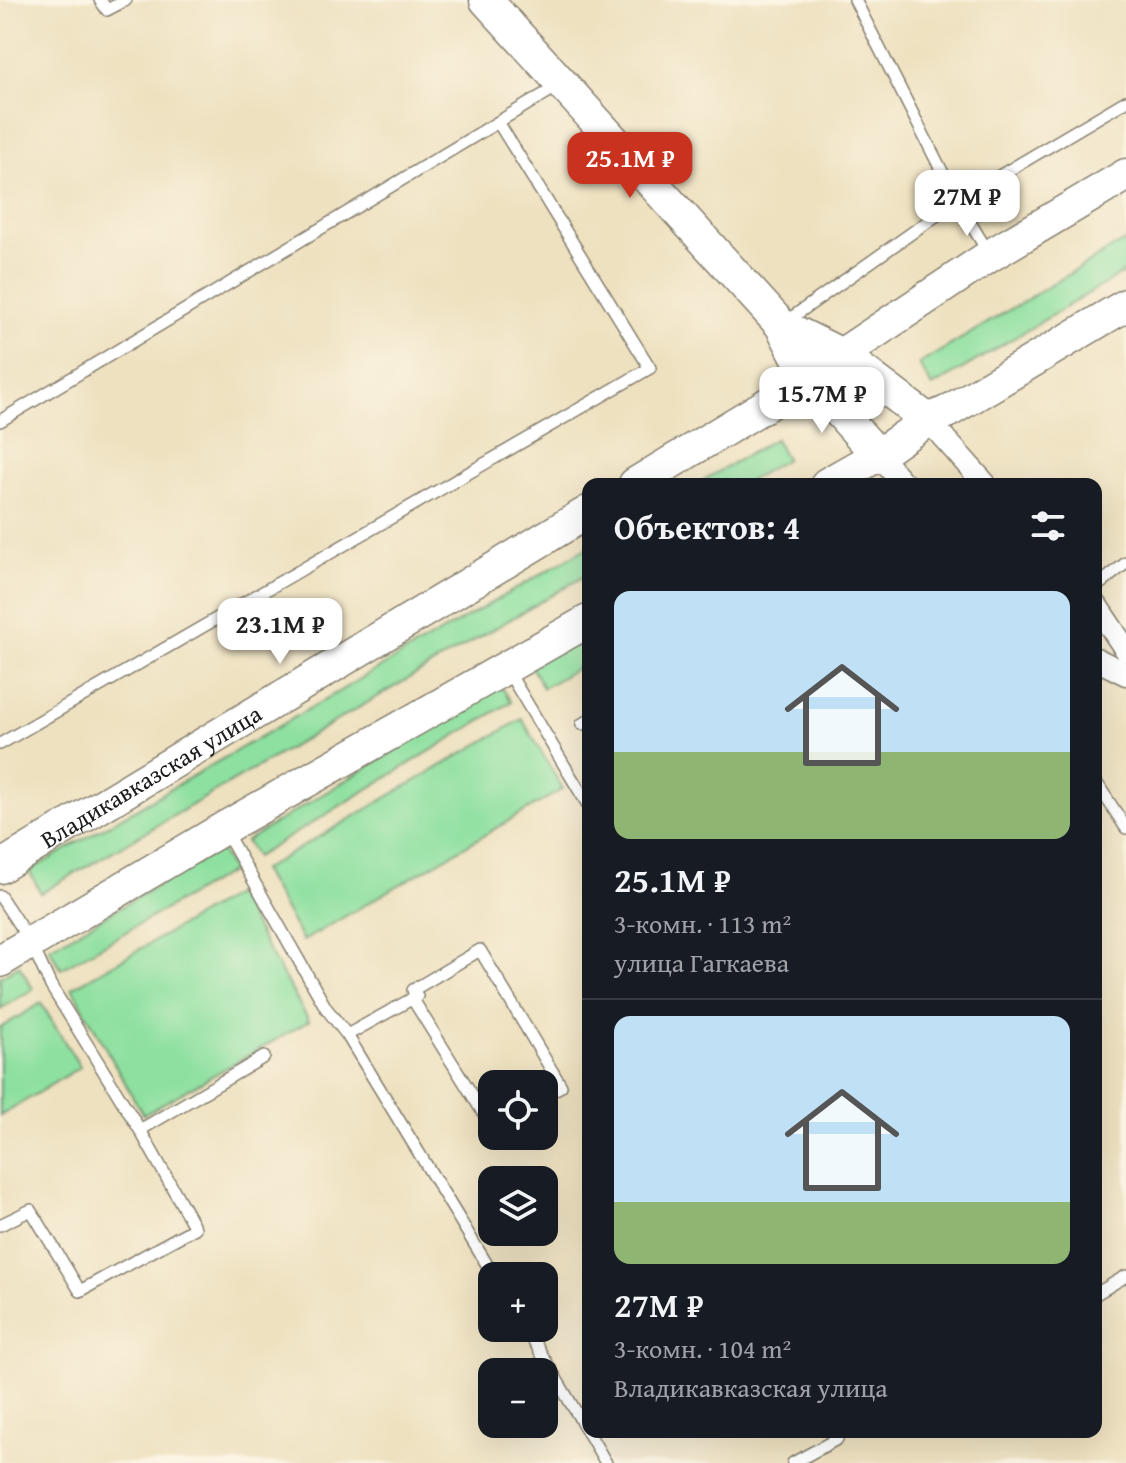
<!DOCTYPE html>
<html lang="ru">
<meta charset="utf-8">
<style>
:root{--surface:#171b24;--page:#242831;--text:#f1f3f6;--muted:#9ea1a6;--line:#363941;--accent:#c8321e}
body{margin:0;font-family:"Gentium Book Plus",serif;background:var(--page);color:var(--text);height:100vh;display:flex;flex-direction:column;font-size:30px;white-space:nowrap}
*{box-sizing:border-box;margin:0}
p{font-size:26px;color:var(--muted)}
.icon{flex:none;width:44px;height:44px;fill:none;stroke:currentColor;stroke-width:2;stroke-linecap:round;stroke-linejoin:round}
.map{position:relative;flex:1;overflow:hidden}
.sheet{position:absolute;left:582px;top:478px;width:520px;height:960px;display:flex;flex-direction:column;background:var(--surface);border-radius:16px;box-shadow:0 8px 32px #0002}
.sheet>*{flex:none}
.buttons{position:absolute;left:478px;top:1070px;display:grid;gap:16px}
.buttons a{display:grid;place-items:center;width:80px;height:80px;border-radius:16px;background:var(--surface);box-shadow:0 8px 32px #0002;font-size:40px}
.price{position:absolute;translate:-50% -68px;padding:0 18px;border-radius:16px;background:#fff;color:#222;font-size:26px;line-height:52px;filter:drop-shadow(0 2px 4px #0008)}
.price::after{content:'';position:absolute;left:50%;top:48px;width:24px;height:18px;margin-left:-12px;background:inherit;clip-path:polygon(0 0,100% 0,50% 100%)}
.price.active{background:var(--accent);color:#fff}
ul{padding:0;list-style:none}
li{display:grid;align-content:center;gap:16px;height:424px;padding:0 32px}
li+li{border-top:2px solid var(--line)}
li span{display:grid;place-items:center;height:248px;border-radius:16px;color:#555}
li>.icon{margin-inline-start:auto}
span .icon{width:144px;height:144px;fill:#fffc;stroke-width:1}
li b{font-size:34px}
h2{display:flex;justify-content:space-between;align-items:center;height:96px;padding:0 32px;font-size:34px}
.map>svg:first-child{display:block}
.green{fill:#8ee0a0;stroke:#557e5e;stroke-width:2}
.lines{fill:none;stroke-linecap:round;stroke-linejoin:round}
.lane-casing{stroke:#857e6e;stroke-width:14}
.street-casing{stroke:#857e6e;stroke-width:25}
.secondary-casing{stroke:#857e6e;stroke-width:35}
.lane{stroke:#fff;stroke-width:11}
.street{stroke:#fff;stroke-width:22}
.secondary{stroke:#fff;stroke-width:32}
.labels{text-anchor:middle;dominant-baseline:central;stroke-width:6;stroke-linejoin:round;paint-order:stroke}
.street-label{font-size:24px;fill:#1c1c1c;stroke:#fcf5e5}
</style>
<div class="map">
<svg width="1126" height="1463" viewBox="0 0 1126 1463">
<rect width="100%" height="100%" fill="#fcf5e5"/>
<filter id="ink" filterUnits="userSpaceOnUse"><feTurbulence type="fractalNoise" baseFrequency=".0125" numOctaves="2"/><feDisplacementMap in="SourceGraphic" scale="16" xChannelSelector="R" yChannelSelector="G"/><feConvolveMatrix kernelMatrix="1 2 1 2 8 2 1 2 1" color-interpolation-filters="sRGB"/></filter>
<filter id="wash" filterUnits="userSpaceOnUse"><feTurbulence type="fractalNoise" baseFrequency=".006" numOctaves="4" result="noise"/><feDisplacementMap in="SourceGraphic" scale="32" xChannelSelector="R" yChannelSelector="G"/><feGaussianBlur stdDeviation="1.8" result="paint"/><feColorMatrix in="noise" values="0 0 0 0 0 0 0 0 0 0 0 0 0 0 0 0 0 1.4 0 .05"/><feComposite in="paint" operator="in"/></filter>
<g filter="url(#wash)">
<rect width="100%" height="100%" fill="#eee1c0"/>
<path class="green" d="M 1126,240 L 1126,271 L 932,387 L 919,364 Z
M 775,439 L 786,459 L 743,484 L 697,484 Z
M 588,547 L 588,574 L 41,893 L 29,871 Z
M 588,632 L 588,662 L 543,688 L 530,665 Z
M 501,686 L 511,702 L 256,857 L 246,841 Z
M 522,719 L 563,789 L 303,941 L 262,870 Z
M 220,850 L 232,871 L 61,969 L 49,948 Z
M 236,894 L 309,1021 L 143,1115 L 72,988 Z
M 19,965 L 33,989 L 0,1009 L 0,977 Z
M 41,1003 L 80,1067 L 0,1116 L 0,1028 Z"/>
</g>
<g filter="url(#ink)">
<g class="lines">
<g class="lane-casing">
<path id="lane" d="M 100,0 L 107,10 L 126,0
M 855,0 L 957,201 L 988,252
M 784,323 L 957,201 L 1126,101
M 0,421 L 558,86
M 1096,587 L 1126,563
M 506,668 L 588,805
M 582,724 L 588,721
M 0,744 L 650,368 L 498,122
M 1096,782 L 1126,828
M 224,829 L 326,1008 L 347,1035 L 417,996 L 413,990 L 480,950 L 561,1086 L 544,1096
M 0,896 L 31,943 L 51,986 L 140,1130 L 264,1057
M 412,998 L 492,1127
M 347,1035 L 494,1276
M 0,1225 L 31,1210 L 80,1291 L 195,1228 L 140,1130
M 1096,1294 L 1126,1276
M 526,1328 L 588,1432
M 588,1432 L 606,1463
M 793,1463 L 837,1439"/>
</g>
<g class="street-casing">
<path id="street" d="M 928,420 L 985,484
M 878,455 L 904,484
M 1096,605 L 1126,650
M 1096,659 L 1126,674"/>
</g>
<g class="secondary-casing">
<g id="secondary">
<path d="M 486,0 L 781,325 L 808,377 L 878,455"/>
<path d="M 781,325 L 842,355 L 928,420"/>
<path d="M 635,484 L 766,405 L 991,255 L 1126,175"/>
<path d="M 827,484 L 878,455 L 928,420 L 947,412 L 1126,305"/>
<path id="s1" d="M 0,867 L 588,512"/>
<path d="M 0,961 L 224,828 L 588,621"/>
</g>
</g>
<use href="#lane" class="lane"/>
<use href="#street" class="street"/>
<use href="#secondary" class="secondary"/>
</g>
</g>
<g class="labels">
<g class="street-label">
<text stroke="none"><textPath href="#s1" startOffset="176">Владикавказская улица</textPath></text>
</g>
</g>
</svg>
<div class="buttons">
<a><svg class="icon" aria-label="locate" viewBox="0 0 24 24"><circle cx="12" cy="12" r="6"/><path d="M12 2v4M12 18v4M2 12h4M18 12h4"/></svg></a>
<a><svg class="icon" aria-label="layers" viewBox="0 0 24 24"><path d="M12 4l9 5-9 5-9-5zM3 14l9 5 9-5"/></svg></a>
<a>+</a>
<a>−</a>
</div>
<b class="price active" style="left:630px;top:200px">25.1M ₽</b>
<b class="price" style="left:967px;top:238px">27M ₽</b>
<b class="price" style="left:822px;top:435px">15.7M ₽</b>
<b class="price" style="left:280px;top:666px">23.1M ₽</b>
<section class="sheet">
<h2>Объектов: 4<svg class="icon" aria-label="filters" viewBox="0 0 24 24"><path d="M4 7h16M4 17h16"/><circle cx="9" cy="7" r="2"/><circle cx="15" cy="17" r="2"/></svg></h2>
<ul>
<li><span style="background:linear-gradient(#bfe0f5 65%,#8fb573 0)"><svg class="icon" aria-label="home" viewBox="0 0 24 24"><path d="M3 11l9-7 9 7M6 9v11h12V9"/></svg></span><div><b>25.1M ₽</b><p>3-комн. · 113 m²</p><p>улица Гагкаева</p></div></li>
<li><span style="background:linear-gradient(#bfe0f5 75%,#8fb573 0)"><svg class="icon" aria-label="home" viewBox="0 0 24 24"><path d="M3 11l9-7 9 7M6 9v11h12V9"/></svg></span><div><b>27M ₽</b><p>3-комн. · 104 m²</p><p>Владикавказская улица</p></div></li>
</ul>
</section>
</div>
